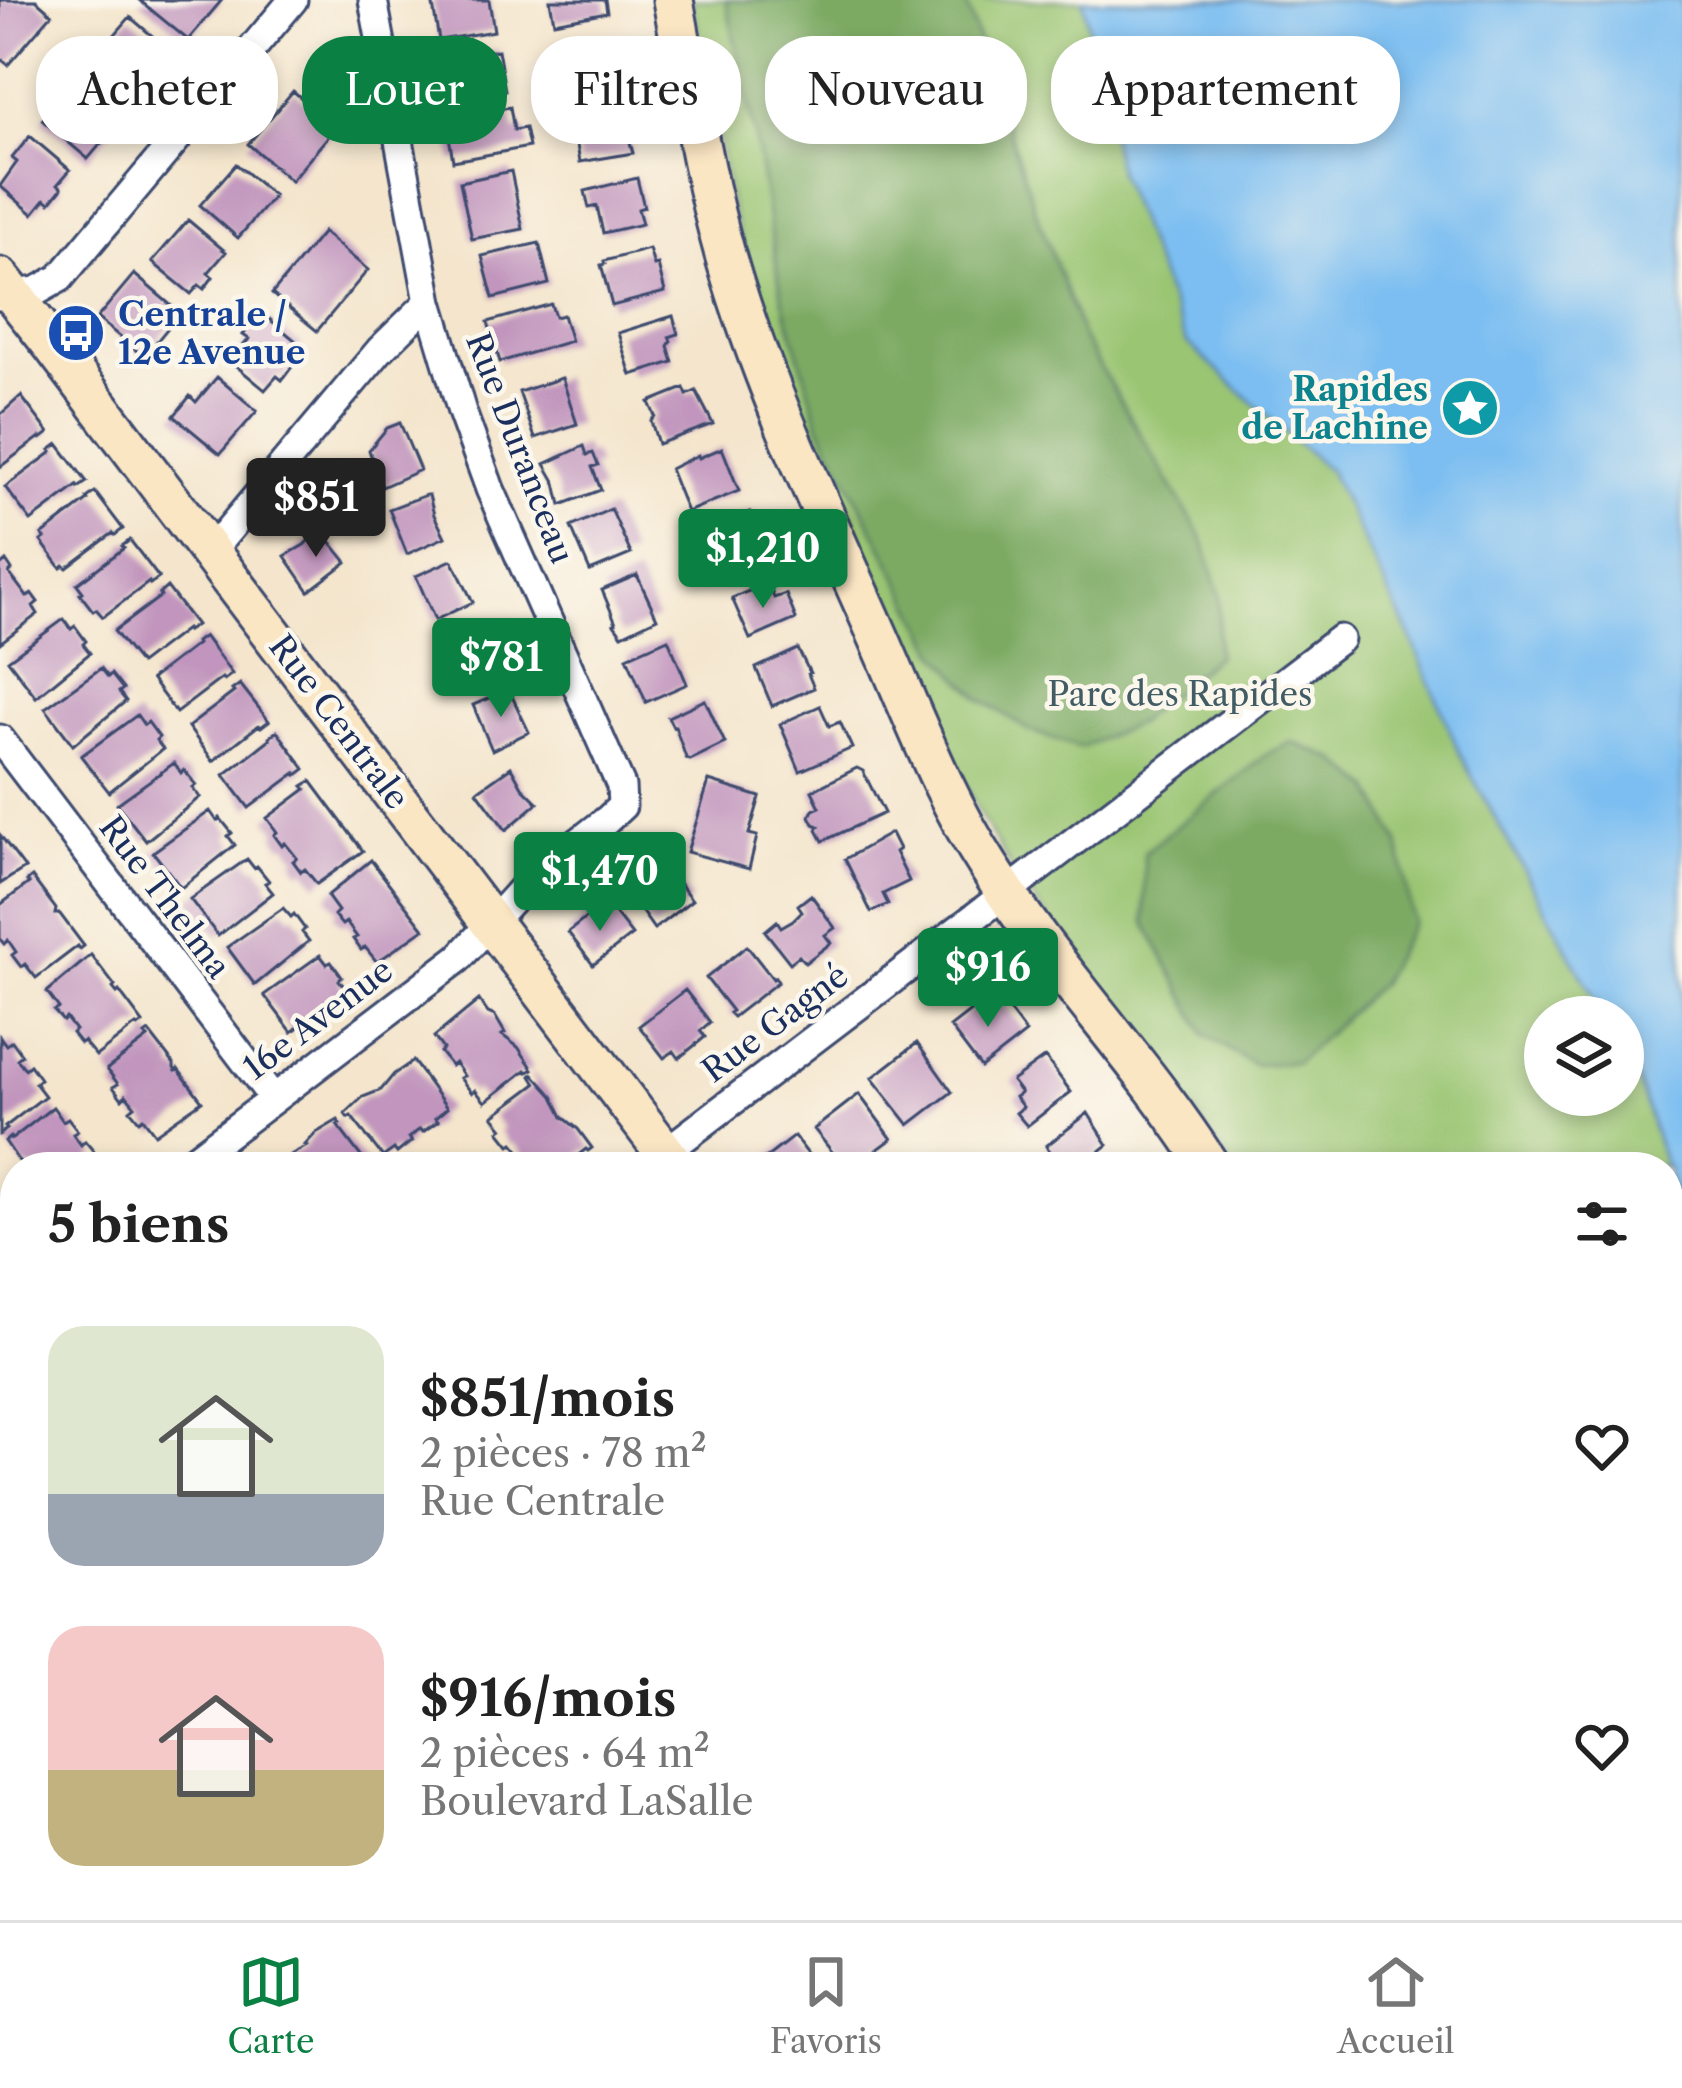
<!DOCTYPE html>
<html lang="fr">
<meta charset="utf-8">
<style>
:root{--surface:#fff;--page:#f6f6f6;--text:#222;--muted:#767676;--line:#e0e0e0;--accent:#0b8043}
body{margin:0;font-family:"Libre Caslon Text",serif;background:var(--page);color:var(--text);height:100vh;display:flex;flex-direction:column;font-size:45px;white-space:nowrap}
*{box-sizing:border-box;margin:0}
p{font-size:39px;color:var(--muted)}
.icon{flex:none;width:66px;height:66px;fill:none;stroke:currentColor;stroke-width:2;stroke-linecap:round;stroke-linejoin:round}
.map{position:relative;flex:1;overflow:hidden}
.side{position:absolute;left:0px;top:1152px;width:1683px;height:768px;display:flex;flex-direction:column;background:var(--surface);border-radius:48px 48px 0 0;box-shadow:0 6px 18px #0003}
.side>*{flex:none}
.guide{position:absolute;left:36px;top:36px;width:1611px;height:108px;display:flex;gap:24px}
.fabs{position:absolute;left:1524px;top:996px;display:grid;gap:24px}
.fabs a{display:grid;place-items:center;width:120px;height:120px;border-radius:50%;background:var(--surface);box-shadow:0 6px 18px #0003;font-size:60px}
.price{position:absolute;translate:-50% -102px;padding:0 27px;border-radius:12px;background:var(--accent);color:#fff;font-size:39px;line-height:78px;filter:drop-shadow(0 3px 6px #0008)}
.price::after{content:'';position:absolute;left:50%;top:72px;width:36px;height:27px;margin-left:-18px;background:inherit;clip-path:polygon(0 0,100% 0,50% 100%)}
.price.current{background:#222;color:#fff}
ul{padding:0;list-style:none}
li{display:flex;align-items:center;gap:36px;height:300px;padding:0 48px}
li span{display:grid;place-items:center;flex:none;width:336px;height:240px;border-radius:36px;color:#555}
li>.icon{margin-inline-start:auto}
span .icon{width:144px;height:144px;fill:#fffc;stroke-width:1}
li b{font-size:51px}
h2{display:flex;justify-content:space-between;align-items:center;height:144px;padding:0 48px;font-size:51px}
.pill{padding:0 42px;border-radius:48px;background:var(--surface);box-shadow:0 6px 18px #0003;font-size:42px;line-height:108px}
.pill.current{background:var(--accent);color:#fff}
.menu{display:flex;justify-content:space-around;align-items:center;height:168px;border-top:3px solid var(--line);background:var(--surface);font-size:33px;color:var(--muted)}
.menu a{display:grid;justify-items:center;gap:6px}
.menu .current{color:var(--accent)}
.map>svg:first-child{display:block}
.green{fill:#9ac572;stroke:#5a7a68;stroke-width:3}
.forest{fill:#7baa64;stroke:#4b6c61;stroke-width:3}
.water{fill:#7bbef1;stroke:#4b76a8;stroke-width:3}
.building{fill:#c195bd}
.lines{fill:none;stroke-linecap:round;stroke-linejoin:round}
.street-casing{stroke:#3c4a6e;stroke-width:33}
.secondary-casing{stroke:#3c4a6e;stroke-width:45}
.street{stroke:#fff;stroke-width:27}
.secondary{stroke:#fbe6c4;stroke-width:39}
.labels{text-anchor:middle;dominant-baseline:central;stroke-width:9;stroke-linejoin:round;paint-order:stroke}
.transit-label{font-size:33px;font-weight:bold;fill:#164399;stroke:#fbf7ec;text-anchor:start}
.culture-label{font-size:33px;font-weight:bold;fill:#0d838f;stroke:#fbf7ec;text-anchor:end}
.street-label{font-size:33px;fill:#1b2f5e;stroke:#fbf7ec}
.park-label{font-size:33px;fill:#415c64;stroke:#fbf7ec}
</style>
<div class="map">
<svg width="1682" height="1920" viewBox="0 0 1682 1920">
<rect width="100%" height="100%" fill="#fbf7ec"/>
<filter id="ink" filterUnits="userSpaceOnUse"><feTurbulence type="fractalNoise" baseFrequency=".00833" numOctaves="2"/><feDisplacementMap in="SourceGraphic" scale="24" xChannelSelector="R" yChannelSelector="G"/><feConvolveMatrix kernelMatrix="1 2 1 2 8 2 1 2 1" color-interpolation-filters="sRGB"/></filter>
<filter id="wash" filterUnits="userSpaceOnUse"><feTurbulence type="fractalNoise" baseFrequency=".004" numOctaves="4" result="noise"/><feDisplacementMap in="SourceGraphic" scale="48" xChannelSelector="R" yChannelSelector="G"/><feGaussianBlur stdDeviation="2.7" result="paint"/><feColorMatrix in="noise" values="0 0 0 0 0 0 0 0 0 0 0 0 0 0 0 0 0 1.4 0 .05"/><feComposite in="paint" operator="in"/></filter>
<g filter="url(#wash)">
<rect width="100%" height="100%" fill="#f4e5cc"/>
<path class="green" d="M 692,0 L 1682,0 L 1460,754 L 1605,1017 L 1545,1017 L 1545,1095 L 1623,1095 L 1623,1049 L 1633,1066 L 1665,1167 L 1233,1167 L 1173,1081 L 1017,878 L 981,817 L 942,733 L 822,461 L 761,307 L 730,203 Z
M 1668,1176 L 1682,1220 L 1682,1920 L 1571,1920 L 1564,1905 L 1668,1905 Z"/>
<path class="forest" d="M 726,0 L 965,0 L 1034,206 L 1084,340 L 1202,537 L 1220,595 L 1217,656 L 1136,724 L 1080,748 L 1030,731 L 979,698 L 938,654 L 820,427 L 782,298 L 755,138 Z
M 1292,742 L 1335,759 L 1371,788 L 1399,843 L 1413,922 L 1380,983 L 1297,1062 L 1254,1065 L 1205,1035 L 1145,922 L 1144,853 L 1268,753 Z"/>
<path class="water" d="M 1083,0 L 1682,0 L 1682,1220 L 1668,1176 L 1668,1167 L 1665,1167 L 1633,1066 L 1623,1049 L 1623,1017 L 1605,1017 L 1460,754 L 1411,638 L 1330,472 L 1187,343 L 1118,173 Z"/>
<g id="blocks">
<path class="building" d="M 0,0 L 36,0 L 52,14 L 8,65 L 0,58 Z
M 139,0 L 222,0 L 188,40 Z
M 432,0 L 489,0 L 494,31 L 439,40 Z
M 550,0 L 605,0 L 607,12 L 554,22 Z
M 130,17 L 170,51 L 158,65 L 162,69 L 150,84 L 145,81 L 133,95 L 98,66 L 116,43 L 111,39 Z
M 612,38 L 620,82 L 565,92 L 557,47 Z
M 498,50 L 505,90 L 449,99 L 441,60 Z
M 84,81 L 125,115 L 88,159 L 42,120 L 58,101 L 64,106 Z
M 293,91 L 336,127 L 291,181 L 248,144 Z
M 510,107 L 514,130 L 525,128 L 529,147 L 453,161 L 446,118 Z
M 621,109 L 633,153 L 580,162 L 572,118 Z
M 30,136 L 70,170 L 58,184 L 62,188 L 50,203 L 45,199 L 33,214 L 0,186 L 17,162 L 12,158 Z
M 236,164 L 274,196 L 238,238 L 200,205 Z
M 511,171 L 523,229 L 472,239 L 460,182 Z
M 637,178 L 644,207 L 638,209 L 642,224 L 603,233 L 597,206 L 589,208 L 585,191 Z
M 188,220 L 226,252 L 208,273 L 213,277 L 204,289 L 199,285 L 191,294 L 152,262 Z
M 323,232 L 368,270 L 317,331 L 272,294 Z
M 539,243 L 549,284 L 493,298 L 482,256 Z
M 649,249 L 654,266 L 658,265 L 665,292 L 612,306 L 601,265 L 605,264 L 604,261 Z
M 134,274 L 180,313 L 144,357 L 97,318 Z
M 551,304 L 555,317 L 563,315 L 571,341 L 500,362 L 488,322 Z
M 262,313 L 302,346 L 290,361 L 294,364 L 282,380 L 277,376 L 265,390 L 230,361 L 249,339 L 243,335 Z
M 673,316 L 678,334 L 669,337 L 671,341 L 668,346 L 673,362 L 631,375 L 618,333 Z
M 217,377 L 257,411 L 220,454 L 174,416 L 190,396 L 196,402 Z
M 562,378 L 577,424 L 535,438 L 519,392 Z
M 684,388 L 687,395 L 696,391 L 713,424 L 658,444 L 651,421 L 655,416 L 649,402 Z
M 21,396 L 49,433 L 41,439 L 40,437 L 0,467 L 0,415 Z
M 400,423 L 420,470 L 382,487 L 369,450 L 387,428 Z
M 58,444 L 87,482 L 78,488 L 77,486 L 31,521 L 5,487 L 52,452 L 50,450 Z
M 584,446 L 587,455 L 593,453 L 598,465 L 592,467 L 601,490 L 561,505 L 556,483 L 545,464 Z
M 722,448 L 739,491 L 687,512 L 670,469 L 698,455 L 699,458 Z
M 95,492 L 123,529 L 115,535 L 113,533 L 67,568 L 64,565 L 61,568 L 41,541 L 45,538 L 42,535 L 88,500 L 87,498 Z
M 426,495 L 429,495 L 434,515 L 445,537 L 407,554 L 389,509 Z
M 611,509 L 631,554 L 590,571 L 571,527 Z
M 750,512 L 756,525 L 758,525 L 768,554 L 731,570 L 713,528 Z
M 320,529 L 347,562 L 309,591 L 285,556 L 304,545 Z
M 130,540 L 159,578 L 150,584 L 149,582 L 103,617 L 96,609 L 93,611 L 80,594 L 83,592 L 77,584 L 124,548 L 122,546 Z
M 452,560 L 473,602 L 435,620 L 416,576 Z
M 6,561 L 12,570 L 9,573 L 27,597 L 32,594 L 38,602 L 33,606 L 38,614 L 0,643 L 0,566 Z
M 637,575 L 657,618 L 622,635 L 614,624 L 616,623 L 602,590 Z
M 768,583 L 774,598 L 786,594 L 796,619 L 750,639 L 732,598 Z
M 167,587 L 196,625 L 187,631 L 186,629 L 140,664 L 114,631 L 161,596 L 159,594 Z
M 64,619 L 71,629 L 75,626 L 86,641 L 83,644 L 90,653 L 36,697 L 8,660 Z
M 204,636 L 232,674 L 224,680 L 222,678 L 176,713 L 151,679 L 197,644 L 196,642 Z
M 668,639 L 687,684 L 646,702 L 627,657 Z
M 798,649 L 810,673 L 808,674 L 814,688 L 772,706 L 756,668 Z
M 101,668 L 108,677 L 111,674 L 123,689 L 119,692 L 126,701 L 73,745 L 45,708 Z
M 240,684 L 269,721 L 261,727 L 259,725 L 213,761 L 188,727 L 234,692 L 232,690 Z
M 509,690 L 529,732 L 492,750 L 473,705 Z
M 705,700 L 725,743 L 690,760 L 686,758 L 675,726 L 673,727 L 668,717 Z
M 820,706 L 829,726 L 840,722 L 852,748 L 800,771 L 780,724 Z
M 137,715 L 144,725 L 148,722 L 159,737 L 156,740 L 163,749 L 109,792 L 81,756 Z
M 277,731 L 305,769 L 297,775 L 296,773 L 249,808 L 224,775 L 270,739 L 269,737 Z
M 174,763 L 181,773 L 184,770 L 196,785 L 192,788 L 200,797 L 146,841 L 117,804 Z
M 511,767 L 522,787 L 538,803 L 506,830 L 477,791 Z
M 857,768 L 863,771 L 884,813 L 823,841 L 817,830 L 819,826 L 814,824 L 810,816 L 813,810 L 820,807 L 812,791 Z
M 311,781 L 363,851 L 317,884 L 305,869 L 301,872 L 293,861 L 297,858 L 285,843 L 282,846 L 274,835 L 277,832 L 267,818 L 306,789 L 303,786 Z
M 709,781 L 760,797 L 749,834 L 757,836 L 749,869 L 687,852 Z
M 210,811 L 217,821 L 220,818 L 232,833 L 228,836 L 235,845 L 181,888 L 153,852 Z
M 891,833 L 899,849 L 895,852 L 909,881 L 883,894 L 888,904 L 871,912 L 845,859 Z
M 0,835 L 25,868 L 0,884 Z
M 247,859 L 254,868 L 257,866 L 269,881 L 265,883 L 273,893 L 218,936 L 190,899 Z
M 371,860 L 424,929 L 377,962 L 365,947 L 361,950 L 353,939 L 357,937 L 346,922 L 342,925 L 334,915 L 338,911 L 327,896 Z
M 665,869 L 669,870 L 692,900 L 654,929 L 630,895 L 649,884 Z
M 32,877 L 56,909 L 55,914 L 60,914 L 84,946 L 80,949 L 78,946 L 36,978 L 25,964 L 21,967 L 12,955 L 16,952 L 8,940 L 4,944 L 0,939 L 0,905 L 29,883 L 27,881 Z
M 811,895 L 835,928 L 825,935 L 831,943 L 805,963 L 799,956 L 790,963 L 765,931 L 777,921 L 781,927 L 793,920 L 802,911 L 798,905 Z
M 606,902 L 632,935 L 593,965 L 568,932 Z
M 283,908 L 291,917 L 294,914 L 305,929 L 302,932 L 309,941 L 255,985 L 227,947 Z
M 747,946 L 773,979 L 775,977 L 778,982 L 733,1017 L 729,1013 L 732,1011 L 706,978 Z
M 91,955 L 115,986 L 113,988 L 117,993 L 119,991 L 143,1023 L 138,1027 L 136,1025 L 96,1056 L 83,1041 L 80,1043 L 72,1033 L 75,1030 L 66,1018 L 63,1021 L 54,1011 L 59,1008 L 47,992 Z
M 320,955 L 327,964 L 331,962 L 342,977 L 339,980 L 346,989 L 292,1032 L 264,995 Z
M 685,990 L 710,1022 L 700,1031 L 705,1037 L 679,1058 L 674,1051 L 664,1058 L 639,1026 Z
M 995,992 L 1026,1033 L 981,1068 L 950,1027 Z
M 479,1000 L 488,1013 L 495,1016 L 505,1033 L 502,1035 L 518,1047 L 533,1069 L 528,1072 L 526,1070 L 485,1102 L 475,1090 L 472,1093 L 460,1078 L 464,1076 L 455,1063 L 451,1066 L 440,1052 L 443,1049 L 434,1037 Z
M 149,1032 L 174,1064 L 174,1068 L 176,1071 L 178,1069 L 202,1101 L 155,1134 L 143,1118 L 139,1121 L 130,1110 L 135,1106 L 126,1095 L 122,1099 L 113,1087 L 118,1084 L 107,1069 L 148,1038 L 145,1035 Z
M 0,1037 L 6,1045 L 12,1041 L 22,1055 L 17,1059 L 25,1069 L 30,1065 L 40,1079 L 35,1083 L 45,1096 L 5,1127 L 7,1129 L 0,1134 Z
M 917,1043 L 952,1092 L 909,1125 L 872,1078 Z
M 1045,1057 L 1071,1092 L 1027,1126 L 1016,1113 L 1023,1107 L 1015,1097 L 1021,1093 L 1012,1081 Z
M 413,1061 L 447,1108 L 435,1118 L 438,1121 L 423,1132 L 420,1129 L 415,1133 L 409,1138 L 412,1141 L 397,1153 L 394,1149 L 383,1157 L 351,1116 L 348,1118 L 345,1114 L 363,1097 L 381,1090 L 394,1074 Z
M 533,1074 L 553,1096 L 563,1117 L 578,1129 L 592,1148 L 588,1151 L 586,1149 L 563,1167 L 526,1167 L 519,1158 L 523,1155 L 513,1143 L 510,1145 L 499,1131 L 503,1128 L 493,1116 L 536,1084 L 531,1076 Z
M 859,1094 L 892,1139 L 870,1155 L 874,1160 L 864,1167 L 844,1167 L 814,1129 Z
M 53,1107 L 63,1121 L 68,1118 L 78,1131 L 73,1134 L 81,1145 L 85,1141 L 96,1154 L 91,1158 L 98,1167 L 26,1167 L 18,1160 L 5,1141 L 10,1137 L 12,1139 Z
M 1088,1113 L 1108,1145 L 1095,1155 L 1099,1161 L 1092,1167 L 1059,1167 L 1046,1146 Z
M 338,1120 L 340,1124 L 337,1125 L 369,1167 L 278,1167 L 287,1157 L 307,1146 L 305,1145 L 316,1133 Z
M 794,1136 L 818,1167 L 754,1167 L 771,1154 Z
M 15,1365 L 15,1441 L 11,1445 L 0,1431 L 0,1377 Z
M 15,1507 L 15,1573 L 11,1573 L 0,1584 L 0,1519 Z
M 15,1730 L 15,1814 L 12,1817 L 3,1804 L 0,1806 L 0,1741 Z
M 20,1905 L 87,1905 L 77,1912 L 73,1912 L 67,1920 L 32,1920 Z
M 268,1905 L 282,1905 L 294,1920 L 248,1920 Z
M 295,1905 L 347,1905 L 327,1920 L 307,1920 Z
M 487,1905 L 524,1905 L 535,1920 L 467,1920 Z
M 747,1905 L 828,1905 L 832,1909 L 818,1920 L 749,1920 L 739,1911 Z
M 932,1905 L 990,1905 L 1001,1920 L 912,1920 Z
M 1262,1905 L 1321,1905 L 1316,1920 L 1257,1920 Z
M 1411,1905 L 1474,1905 L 1477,1918 L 1417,1920 Z"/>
</g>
</g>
<g filter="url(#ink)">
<use href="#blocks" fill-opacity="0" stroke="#3c4a6e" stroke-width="3"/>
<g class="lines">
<g class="street-casing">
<path id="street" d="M 0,296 L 37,291 L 60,278 L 293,0
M 210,552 L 380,350 L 429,302
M 0,739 L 273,1098
M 184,1167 L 459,958 L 529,881 L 607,820 L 622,806 L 621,786 L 490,489 L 462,412 L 429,302 L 373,0
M 646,1167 L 1340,639
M 0,1221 L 15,1241
M 0,1308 L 15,1297
M 0,1658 L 15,1647
M 157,1920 L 176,1905
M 637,1920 L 656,1905"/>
</g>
<g class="secondary-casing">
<path id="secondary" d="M 673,0 C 689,86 702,174 726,258 C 764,390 824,513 879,638 C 913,715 943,796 989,867 C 1055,972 1143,1062 1210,1167
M 0,278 L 52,344 L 676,1167
M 1056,1905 L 1059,1920
M 1544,1905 L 1551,1920"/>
</g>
<use href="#street" class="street"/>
<use href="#secondary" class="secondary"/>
</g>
</g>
<defs>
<g id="bus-disc" transform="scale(3)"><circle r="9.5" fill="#1a4fb4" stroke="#fbf7ec"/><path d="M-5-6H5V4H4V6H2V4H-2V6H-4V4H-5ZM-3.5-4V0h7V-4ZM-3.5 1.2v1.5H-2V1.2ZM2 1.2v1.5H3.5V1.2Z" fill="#fff"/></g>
<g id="sight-disc" transform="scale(3)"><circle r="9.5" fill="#0f9aa8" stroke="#fbf7ec"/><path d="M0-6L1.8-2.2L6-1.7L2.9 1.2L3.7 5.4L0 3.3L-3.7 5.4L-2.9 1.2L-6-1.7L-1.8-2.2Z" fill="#fff"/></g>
</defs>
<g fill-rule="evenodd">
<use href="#bus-disc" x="76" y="333"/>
<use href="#sight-disc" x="1470" y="408"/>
</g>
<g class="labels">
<g class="transit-label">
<text x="118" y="314">Centrale /<tspan x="118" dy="38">12e Avenue</tspan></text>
</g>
<g class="culture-label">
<text x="1428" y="389">Rapides<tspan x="1428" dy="38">de Lachine</tspan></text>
</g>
<g class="street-label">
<text transform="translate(520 448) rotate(69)">Rue Duranceau</text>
<text transform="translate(339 722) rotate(53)">Rue Centrale</text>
<text transform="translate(165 897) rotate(53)">Rue Thelma</text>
<text transform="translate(318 1019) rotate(-37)">16e Avenue</text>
<text transform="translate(775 1023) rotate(-37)">Rue Gagné</text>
</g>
<g class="park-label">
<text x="1180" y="694">Parc des Rapides</text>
</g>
</g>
</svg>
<div class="fabs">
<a><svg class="icon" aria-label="layers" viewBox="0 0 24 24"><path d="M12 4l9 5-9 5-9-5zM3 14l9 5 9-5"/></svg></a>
</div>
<b class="price current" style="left:316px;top:560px">$851</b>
<b class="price" style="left:763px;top:611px">$1,210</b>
<b class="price" style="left:501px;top:720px">$781</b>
<b class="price" style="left:600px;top:934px">$1,470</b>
<b class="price" style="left:988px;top:1030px">$916</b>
<div class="guide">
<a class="pill">Acheter</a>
<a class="pill current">Louer</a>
<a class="pill">Filtres</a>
<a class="pill">Nouveau</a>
<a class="pill">Appartement</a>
</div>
<section class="side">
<h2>5 biens<svg class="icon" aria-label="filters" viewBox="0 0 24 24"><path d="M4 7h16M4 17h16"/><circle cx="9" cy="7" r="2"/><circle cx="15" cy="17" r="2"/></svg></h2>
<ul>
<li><span style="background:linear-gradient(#dfe7d0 70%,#9aa5b1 0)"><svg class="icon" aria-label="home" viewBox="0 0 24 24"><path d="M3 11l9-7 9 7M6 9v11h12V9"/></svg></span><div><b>$851/mois</b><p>2 pièces · 78 m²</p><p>Rue Centrale</p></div><svg class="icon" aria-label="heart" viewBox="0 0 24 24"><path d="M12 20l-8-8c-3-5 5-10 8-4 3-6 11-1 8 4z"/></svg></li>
<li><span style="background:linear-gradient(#f6c9c9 60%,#c2b280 0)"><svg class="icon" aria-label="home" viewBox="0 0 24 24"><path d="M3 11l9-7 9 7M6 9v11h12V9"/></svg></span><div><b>$916/mois</b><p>2 pièces · 64 m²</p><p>Boulevard LaSalle</p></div><svg class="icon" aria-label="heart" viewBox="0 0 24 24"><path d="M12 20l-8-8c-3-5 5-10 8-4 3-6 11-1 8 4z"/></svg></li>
</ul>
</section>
</div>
<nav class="menu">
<a class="current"><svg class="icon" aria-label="map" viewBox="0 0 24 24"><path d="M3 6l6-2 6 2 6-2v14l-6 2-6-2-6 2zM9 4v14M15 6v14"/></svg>Carte</a>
<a><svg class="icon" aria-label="saved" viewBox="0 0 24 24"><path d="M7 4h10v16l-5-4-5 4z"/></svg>Favoris</a>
<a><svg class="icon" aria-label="home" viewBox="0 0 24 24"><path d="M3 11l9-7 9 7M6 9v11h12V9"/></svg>Accueil</a>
</nav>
